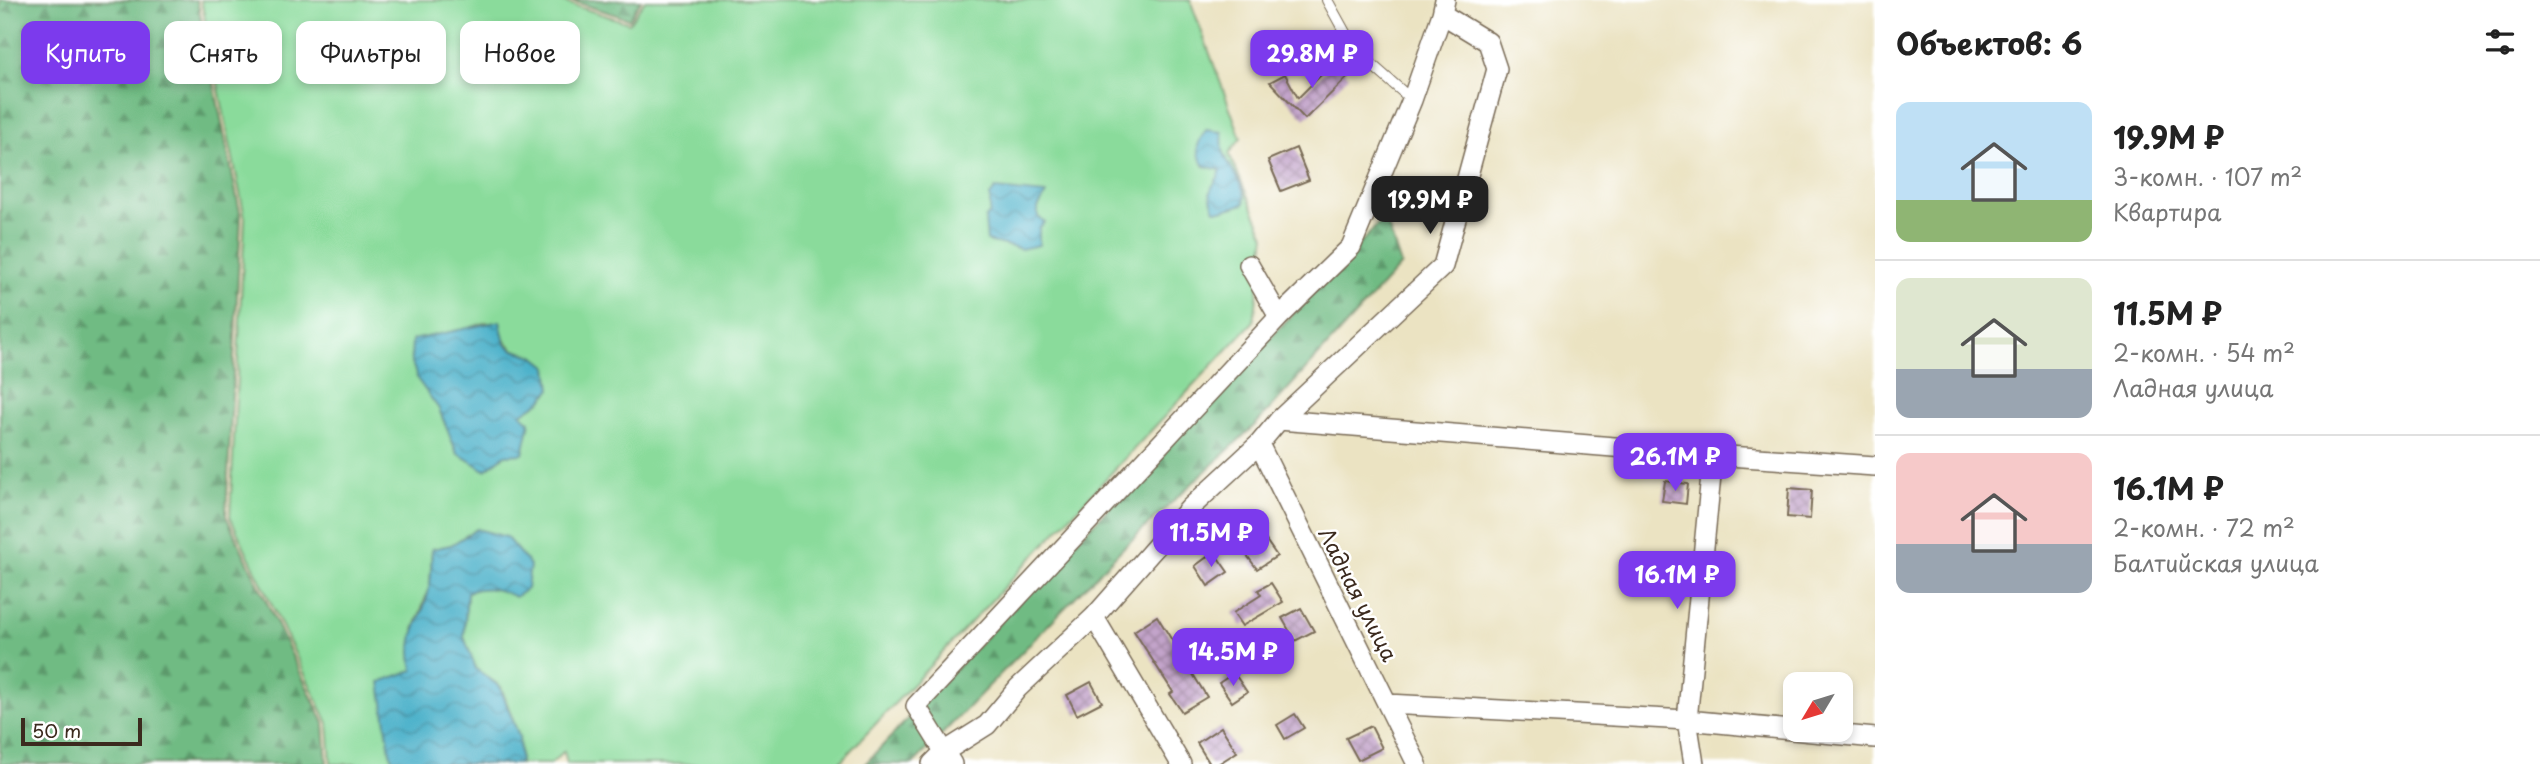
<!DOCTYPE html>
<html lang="ru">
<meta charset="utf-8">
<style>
:root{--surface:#fff;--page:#f6f6f6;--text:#222;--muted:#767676;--line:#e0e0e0;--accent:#7c3aed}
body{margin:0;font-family:"Playpen Sans",sans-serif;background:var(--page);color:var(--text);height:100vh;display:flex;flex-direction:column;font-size:26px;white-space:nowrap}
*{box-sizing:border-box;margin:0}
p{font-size:23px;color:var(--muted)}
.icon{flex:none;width:38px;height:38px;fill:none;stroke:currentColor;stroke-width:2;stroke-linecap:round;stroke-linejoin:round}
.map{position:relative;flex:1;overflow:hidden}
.panel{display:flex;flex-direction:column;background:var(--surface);width:665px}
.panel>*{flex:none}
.top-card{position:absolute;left:21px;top:21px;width:665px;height:63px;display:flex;gap:14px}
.needle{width:46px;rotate:232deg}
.buttons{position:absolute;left:1783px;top:672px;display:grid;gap:14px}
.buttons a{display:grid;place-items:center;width:70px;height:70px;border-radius:14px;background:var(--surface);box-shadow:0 4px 10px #0003;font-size:35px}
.scale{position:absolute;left:21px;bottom:18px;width:121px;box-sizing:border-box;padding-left:7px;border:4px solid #3b2a1e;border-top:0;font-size:19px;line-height:24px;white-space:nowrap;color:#3b2a1e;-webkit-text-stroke:5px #fff;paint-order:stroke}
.price{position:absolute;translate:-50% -60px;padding:0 16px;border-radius:14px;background:var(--accent);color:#fff;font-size:23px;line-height:46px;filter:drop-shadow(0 2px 4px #0008)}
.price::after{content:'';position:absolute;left:50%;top:42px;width:21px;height:16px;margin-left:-10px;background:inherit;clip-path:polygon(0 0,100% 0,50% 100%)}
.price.current{background:#222;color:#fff}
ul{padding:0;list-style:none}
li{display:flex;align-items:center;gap:21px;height:175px;padding:0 21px}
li+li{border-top:2px solid var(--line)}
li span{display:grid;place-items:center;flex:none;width:196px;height:140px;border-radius:14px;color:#555}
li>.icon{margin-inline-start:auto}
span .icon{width:84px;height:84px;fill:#fffc;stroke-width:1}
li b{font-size:30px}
h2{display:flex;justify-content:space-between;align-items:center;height:84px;padding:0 21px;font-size:30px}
.pill{padding:0 24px;border-radius:14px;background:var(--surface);box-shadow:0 4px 10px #0003;font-size:24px;line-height:63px}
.pill.current{background:var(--accent);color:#fff}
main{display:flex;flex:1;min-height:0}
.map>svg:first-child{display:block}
.grass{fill:#8adb9b;stroke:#62825c;stroke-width:2;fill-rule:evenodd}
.forest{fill:url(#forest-firs);stroke:#557250;stroke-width:2}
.water{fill:url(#water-waves);stroke:#426d74;stroke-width:2}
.building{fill:url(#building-cross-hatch)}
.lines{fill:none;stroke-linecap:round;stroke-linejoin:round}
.lane-casing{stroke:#796b57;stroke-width:12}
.street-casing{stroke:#796b57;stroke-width:22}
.lane{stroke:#fff;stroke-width:10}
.street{stroke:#fff;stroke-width:19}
.labels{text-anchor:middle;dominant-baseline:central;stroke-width:5;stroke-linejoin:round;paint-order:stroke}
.street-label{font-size:21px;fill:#3b2a1e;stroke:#fff}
</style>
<main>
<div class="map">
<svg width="1875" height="764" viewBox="0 0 1875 764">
<defs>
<pattern id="forest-firs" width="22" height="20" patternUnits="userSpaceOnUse" patternTransform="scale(1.75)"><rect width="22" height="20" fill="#6fbb83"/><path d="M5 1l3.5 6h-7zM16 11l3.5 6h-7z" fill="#5c986b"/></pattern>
<pattern id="water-waves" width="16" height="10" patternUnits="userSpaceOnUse" patternTransform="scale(1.75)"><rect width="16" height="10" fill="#4ab0c9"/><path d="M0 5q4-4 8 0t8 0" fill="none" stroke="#3f8fa3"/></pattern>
<pattern id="building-cross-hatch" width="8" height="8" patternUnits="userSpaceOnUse" patternTransform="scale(1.75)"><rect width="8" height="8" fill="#c3a4ca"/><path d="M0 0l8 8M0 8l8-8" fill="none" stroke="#a086a3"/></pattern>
</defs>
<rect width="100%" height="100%" fill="#fff"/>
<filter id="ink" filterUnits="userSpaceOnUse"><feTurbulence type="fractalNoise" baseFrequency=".0143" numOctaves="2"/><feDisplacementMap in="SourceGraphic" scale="14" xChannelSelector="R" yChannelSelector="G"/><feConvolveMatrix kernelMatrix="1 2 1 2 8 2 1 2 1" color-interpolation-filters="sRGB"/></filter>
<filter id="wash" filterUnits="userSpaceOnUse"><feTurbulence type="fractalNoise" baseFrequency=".00686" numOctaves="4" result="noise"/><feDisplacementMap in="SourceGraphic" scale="28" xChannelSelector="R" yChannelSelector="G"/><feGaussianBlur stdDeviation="1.57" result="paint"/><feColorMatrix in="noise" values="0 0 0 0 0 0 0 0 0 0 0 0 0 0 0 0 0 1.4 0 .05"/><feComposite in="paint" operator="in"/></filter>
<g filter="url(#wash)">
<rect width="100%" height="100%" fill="#ebe3c2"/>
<path class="grass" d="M 201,0 L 557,0 L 629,23 L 645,0 L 1190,0 L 1241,138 L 1229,154 L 1265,236 L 1254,321 L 838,764 L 567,764 L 564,751 L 551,764 L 517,764 L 520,762 L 519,737 L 501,687 L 476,669 L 464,637 L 467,592 L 484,587 L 502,590 L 477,529 L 451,545 L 432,549 L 430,585 L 414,630 L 413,670 L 387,720 L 390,752 L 394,764 L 331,764 L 328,723 L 230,517 L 245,218 ZM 1223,151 L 1232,173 L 1245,194 L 1219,176 L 1221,169 L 1205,166 ZM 487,322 L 514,350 L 534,356 L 542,400 L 521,414 L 505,455 L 486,469 L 457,453 L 439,409 L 469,328 Z"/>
<path class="forest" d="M 0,0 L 197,0 L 241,217 L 226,516 L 324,723 L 327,764 L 0,764 Z
M 569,0 L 641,0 L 629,19 Z
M 1385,217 L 1401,265 L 1257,423 L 1122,549 L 913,764 L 865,764 Z"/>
<path class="water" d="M 1206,130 L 1222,132 C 1223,138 1222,145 1223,150 C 1227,167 1249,187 1244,204 L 1224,210 L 1215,210 C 1204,184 1215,190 1221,170 L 1205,166 C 1194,151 1196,145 1206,130 Z
M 995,189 L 1046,194 L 1038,208 L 1038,217 L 1045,222 L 1039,228 L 1039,245 L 1021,249 L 987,241 L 985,219 L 990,213 L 990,196 Z
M 500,321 L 505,344 L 514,350 L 534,356 L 548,367 L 551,389 L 542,400 L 521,414 L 530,422 L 523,454 L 505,455 L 485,470 L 457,453 L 439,409 L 418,380 L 411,360 L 412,340 Z
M 477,529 L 506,537 L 530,565 L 527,589 L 515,597 C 498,588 486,586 467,592 L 464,637 L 476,669 L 500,687 L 519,737 L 520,762 L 517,764 L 394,764 L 390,752 L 380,682 L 413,670 C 405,632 422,623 429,589 C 432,576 431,562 432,549 L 451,545 Z"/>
<g id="blocks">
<path class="building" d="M 1335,61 L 1349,76 L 1305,119 L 1270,82 L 1285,74 L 1298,98 Z
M 1296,148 L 1309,180 L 1281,191 L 1268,160 Z
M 1665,481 L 1688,484 L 1686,504 L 1662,501 Z
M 1789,488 L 1812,490 L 1810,519 L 1787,517 Z
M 1263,536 L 1277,556 L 1257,569 L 1243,550 Z
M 1214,552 L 1228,572 L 1208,586 L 1195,566 Z
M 1271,583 L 1283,602 L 1242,626 L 1233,613 L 1261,595 L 1258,590 Z
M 1301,608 L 1314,631 L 1295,641 L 1282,618 Z
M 1157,616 L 1207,697 L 1182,712 L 1170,694 L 1173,692 L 1134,631 Z
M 1234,673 L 1247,692 L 1232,702 L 1219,683 Z
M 1091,682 L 1102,702 L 1077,715 L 1067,695 Z
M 1295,714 L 1304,728 L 1285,739 L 1277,725 Z
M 1371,726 L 1382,748 L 1358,760 L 1346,738 Z
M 1221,727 L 1237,752 L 1218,764 L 1210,764 L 1197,743 Z"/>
</g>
</g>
<g filter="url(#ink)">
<use href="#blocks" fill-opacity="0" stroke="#796b57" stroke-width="2"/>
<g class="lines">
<g class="lane-casing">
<path id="lane" d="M 1327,0 L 1354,49 L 1412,100"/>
</g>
<g class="street-casing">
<path id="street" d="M 1249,265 L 1279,317
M 1279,420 L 1713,455 L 1875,466
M 1259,444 L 1417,764
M 1094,617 L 1181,764
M 1388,704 L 1687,720 L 1875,738
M 932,764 L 944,752 L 987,725 L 1018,688 L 1094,617 L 1190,508 L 1259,444 L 1279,420 L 1443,266 L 1497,69 L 1488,42 L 1442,14 L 1445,0
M 952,764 L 916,706 L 1279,317 L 1351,247 L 1412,100 L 1442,14
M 1694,764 L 1687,720 L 1713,455"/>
</g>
<use href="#lane" class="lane"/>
<use href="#street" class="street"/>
</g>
</g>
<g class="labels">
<g class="street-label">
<text transform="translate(1359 594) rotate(63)">Ладная улица</text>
</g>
</g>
</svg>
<div class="buttons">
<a><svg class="needle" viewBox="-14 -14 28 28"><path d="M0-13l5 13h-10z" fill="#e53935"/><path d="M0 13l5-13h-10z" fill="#767676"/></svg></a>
</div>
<div class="scale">50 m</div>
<b class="price" style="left:1312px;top:90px">29.8M ₽</b>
<b class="price current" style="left:1430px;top:236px">19.9M ₽</b>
<b class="price" style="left:1675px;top:493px">26.1M ₽</b>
<b class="price" style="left:1211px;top:569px">11.5M ₽</b>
<b class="price" style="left:1677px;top:611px">16.1M ₽</b>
<b class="price" style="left:1233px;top:688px">14.5M ₽</b>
<div class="top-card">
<a class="pill current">Купить</a>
<a class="pill">Снять</a>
<a class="pill">Фильтры</a>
<a class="pill">Новое</a>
</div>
</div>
<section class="panel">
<h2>Объектов: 6<svg class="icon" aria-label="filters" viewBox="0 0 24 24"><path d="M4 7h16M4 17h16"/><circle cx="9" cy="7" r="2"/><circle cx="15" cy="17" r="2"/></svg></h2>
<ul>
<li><span style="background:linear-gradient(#bfe0f5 70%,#8fb573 0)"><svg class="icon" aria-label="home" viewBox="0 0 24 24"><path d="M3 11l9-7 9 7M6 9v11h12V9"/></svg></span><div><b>19.9M ₽</b><p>3-комн. · 107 m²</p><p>Квартира</p></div></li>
<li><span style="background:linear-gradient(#dfe7d0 65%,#9aa5b1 0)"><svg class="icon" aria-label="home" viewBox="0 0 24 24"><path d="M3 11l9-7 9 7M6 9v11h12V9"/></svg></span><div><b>11.5M ₽</b><p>2-комн. · 54 m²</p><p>Ладная улица</p></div></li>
<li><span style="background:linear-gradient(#f6c9c9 65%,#9aa5b1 0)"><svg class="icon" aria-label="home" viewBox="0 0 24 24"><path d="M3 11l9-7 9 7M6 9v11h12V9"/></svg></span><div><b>16.1M ₽</b><p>2-комн. · 72 m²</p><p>Балтийская улица</p></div></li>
</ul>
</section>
</main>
